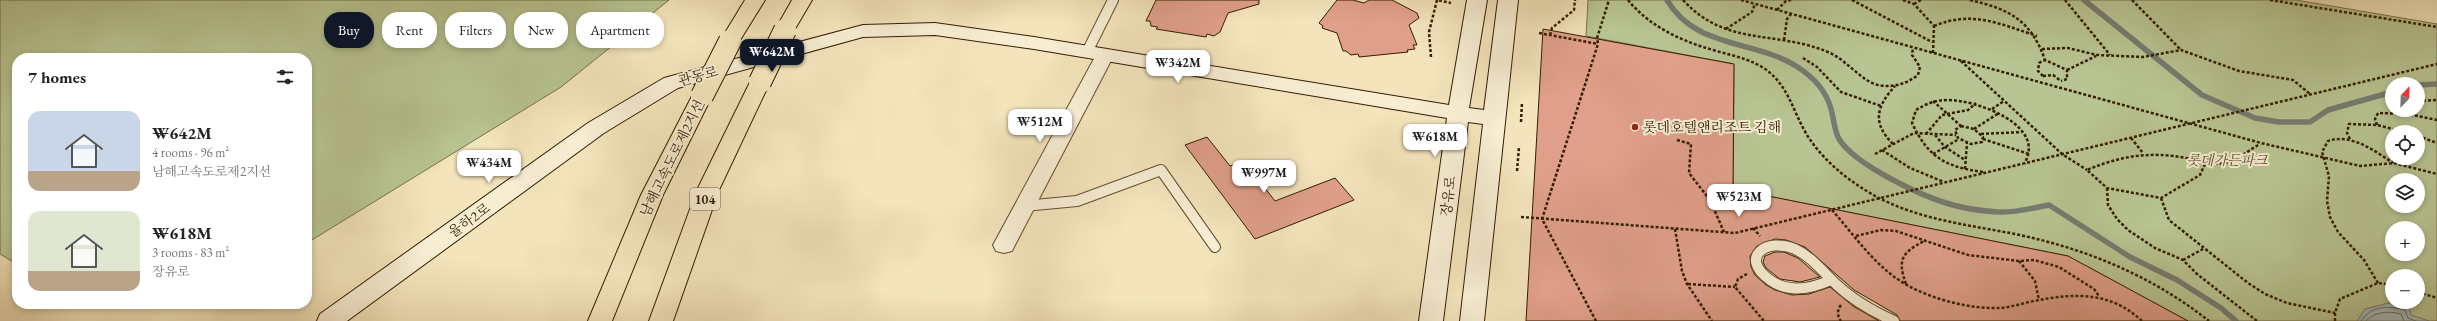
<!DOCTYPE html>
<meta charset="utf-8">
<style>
:root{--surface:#fff;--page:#f2f2f2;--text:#222;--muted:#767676;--accent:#111827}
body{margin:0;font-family:"EB Garamond","Noto Serif KR",serif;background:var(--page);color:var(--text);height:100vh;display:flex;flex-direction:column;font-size:15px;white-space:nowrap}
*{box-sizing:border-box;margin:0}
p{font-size:13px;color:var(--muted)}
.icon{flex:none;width:22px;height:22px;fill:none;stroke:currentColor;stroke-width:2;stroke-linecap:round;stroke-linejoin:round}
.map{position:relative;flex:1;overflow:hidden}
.details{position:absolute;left:12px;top:53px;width:300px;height:256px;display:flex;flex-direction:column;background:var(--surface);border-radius:16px;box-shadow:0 2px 6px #0003}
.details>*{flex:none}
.guide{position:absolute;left:324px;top:12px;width:380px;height:36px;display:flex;gap:8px}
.needle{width:26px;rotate:23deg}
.buttons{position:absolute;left:2385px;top:77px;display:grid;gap:8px}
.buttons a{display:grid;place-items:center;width:40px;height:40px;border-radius:50%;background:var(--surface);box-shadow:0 2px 6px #0003;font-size:20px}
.price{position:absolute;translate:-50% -34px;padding:0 9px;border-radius:8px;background:#fff;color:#222;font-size:13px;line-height:26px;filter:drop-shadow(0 1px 2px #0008)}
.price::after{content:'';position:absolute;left:50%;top:24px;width:12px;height:9px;margin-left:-6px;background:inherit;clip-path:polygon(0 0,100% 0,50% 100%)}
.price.on{background:var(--accent);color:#fff}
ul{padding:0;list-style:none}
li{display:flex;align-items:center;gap:12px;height:100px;padding:0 16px}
li span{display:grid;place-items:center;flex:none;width:112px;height:80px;border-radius:12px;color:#555}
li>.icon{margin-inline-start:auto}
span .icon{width:48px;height:48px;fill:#fffc;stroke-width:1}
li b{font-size:17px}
h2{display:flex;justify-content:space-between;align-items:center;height:48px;padding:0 16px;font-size:17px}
.pill{padding:0 14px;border-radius:16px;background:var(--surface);box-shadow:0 2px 6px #0003;font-size:14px;line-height:36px}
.pill.on{background:var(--accent);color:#fff}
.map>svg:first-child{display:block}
.green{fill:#b8c592;stroke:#76714a;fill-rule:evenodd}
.water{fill:#a2bbbc;stroke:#767c71}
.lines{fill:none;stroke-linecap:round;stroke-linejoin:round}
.shore{stroke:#6a6c5e;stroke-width:1}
.stream{stroke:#767c71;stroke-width:5.5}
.building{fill:#e09f8a;stroke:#331d01}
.lane-casing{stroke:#634f30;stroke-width:12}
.street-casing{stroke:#634f30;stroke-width:2}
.secondary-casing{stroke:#331d01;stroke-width:2}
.highway-casing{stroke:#331d01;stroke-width:2}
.path{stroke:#331d01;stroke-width:2.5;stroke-dasharray:3 2;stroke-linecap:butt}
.lane{stroke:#f7edd3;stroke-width:10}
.street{fill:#f7edd3;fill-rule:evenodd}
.secondary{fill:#f7edd3;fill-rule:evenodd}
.highway{fill:#f3e4bb;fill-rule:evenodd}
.highway-bridge-casing{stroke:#331d01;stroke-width:24;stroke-linecap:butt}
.highway-bridge{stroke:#f3e4bb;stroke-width:22}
.poi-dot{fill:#8f2418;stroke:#f7edd3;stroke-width:1.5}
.labels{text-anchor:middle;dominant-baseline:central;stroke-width:4;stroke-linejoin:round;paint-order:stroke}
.shield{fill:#f7edd3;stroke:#6e5b40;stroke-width:1}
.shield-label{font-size:13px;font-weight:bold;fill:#331d01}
.street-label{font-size:14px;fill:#331d01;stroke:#f7edd3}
.poi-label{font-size:14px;fill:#331d01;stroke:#f7edd3;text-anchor:start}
.park-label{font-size:14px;font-style:italic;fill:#5b4f2c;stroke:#f7edd3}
</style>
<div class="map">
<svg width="2437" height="321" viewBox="0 0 2437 321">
<rect width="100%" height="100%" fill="#f3e4bb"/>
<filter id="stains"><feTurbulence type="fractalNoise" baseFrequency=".005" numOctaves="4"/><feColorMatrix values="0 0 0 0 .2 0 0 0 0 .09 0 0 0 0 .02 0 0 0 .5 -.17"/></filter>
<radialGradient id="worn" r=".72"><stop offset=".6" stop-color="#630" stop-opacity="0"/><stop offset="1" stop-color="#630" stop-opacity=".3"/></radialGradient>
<path class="green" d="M 0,0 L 669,0 L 561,87 L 307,243 L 307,58 L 17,58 L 17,264 L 0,254 Z
M 1588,0 L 2296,0 L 2437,24 L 2437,321 L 2188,321 L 2068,256 L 1733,189 L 1734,64 L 1586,36 ZM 2392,84 L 2418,84 L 2418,110 L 2392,110 ZM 2392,132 L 2418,132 L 2418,158 L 2392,158 ZM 2392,180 L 2418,180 L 2418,206 L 2392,206 ZM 2392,228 L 2418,228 L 2418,254 L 2392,254 ZM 2392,276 L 2418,276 L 2418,302 L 2392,302 Z"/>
<path class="water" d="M 2389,303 L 2409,306 L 2411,315 L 2429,321 L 2357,321 L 2365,309 Z"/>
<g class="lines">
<path class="shore" d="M 2361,321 C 2371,305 2389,306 2405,310 L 2408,318 L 2416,321
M 2366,321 C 2375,311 2389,311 2401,314 L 2404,321"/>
<path class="stream" d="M 1667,0 C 1696,49 1752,39 1796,66 C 1812,76 1826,90 1831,109 C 1834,119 1834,130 1839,139 C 1855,165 1923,197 1953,205 C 1967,209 1983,211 1998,212 C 2015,213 2032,208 2049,205 L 2130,257 L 2177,280 L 2221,308 L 2236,321
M 2084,0 L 2202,95 L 2255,118 L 2279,122 L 2310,122 L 2328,110 L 2392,92
M 2418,85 L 2437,84"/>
</g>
<path class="building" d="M 1156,0 L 1259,0 L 1259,4 L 1228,13 L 1220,32 L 1214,36 L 1207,34 L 1206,37 L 1156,29 L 1158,27 L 1151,26 L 1150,21 L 1146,21 Z
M 1337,0 L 1353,0 L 1364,3 L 1369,0 L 1392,0 L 1417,13 L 1419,18 L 1409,25 L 1417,45 L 1413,45 L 1415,49 L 1407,50 L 1408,52 L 1359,57 L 1358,54 L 1351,55 L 1346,51 L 1343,51 L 1337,33 L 1322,28 L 1323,26 L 1319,23 Z
M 1543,29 L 1734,64 L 1733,189 L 2068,256 L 2188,321 L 1900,321 L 1897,315 L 1854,290 L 1805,247 L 1786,240 L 1775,239 L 1757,246 L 1750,256 L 1751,267 L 1755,275 L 1766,285 L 1775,290 L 1792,295 L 1809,294 L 1830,287 L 1853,306 L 1879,321 L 1526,321 Z
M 1207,137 L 1230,166 L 1244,161 L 1275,201 L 1335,178 L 1354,200 L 1255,239 L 1185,145 Z
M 1775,252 L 1784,252 L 1798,258 L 1820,277 L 1800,282 L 1780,279 L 1766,268 L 1763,262 L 1765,256 Z"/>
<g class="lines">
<g class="lane-casing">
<path id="lane" d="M 1087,52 L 1113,0
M 1024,206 L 1077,201 L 1161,170 L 1215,247
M 1831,280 C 1811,289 1789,294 1770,280 C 1738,257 1767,237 1795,249 C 1812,257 1824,273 1837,285 C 1853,300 1874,312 1894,321"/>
</g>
<g class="street-casing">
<path id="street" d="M 1105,49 L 1111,51 L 1114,55 L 1015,245 L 1012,251 L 1004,253 L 996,251 L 993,245 L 1096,55 L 1099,51 Z"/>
</g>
<g class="secondary-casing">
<path id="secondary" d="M 1467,0 L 1487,0 L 1469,108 L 1484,110 L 1498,0 L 1518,0 L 1484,321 L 1460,321 L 1483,124 L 1468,122 L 1443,321 L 1419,321 L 1447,118 L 1034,49 L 935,35 L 863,37 L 678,88 L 604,133 L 347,321 L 317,321 L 320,314 L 588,123 L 664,78 L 863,25 L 935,23 L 1034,37 L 1449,105 Z"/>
</g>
<g class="highway-casing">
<path id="highway" d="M 745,0 L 765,0 L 737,45 L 730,47 L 723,45 L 720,41 Z
M 792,0 L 812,0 L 792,34 L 785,36 L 778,34 L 775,30 Z
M 760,75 L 767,77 L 770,82 L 719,190 L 673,321 L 649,321 L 697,190 L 750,82 L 753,77 Z
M 702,89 L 709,91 L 712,96 L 663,195 L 612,321 L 588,321 L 641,195 L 692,96 L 695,91 Z"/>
</g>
<path class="path" d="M 1628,0 C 1649,26 1681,41 1713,50 C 1730,55 1747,58 1762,67 C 1788,83 1792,110 1807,135 C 1824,162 1851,183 1879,198 C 1922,220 1969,225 2015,234 C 2087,249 2152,276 2209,321
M 1683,0 C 1726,47 1775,30 1828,52 C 1847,60 1861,81 1878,85 C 1893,88 1906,84 1918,75 L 1920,67 L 1912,55 L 1913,48
M 1741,0 L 2261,143 L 2360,166 L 2394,163 L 2437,174
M 1852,0 L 1932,42
M 1903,0 L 1914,4 L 1934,26
M 1970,0 C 2009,9 2031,20 2045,60 L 2067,70 L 2067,79 L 2061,81
M 2065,0 L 2110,55
M 2132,0 L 2181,50
M 2270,0 L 2437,27
M 1914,4 L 1921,0
M 1777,10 L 1786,1 L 1792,0
M 1934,26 C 1972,10 2000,24 2037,36
M 1726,29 L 1752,12 L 1755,4
M 1539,33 L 1598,44
M 1550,35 L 1552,28 L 1574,10 L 1575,0
M 1784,40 L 1787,19 L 1791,14
M 2042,49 L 2068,48 L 2097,55 L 2143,57 L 2181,50 L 2239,71 L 2293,80 L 2310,94
M 1933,53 L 1934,26
M 1431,57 L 1429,32 L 1437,0 L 1451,3
M 1803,58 L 1817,67 L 1841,92 L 1881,106
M 1961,61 L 2062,154 L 2087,170
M 2067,70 L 2096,56
M 2043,76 L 2038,71 L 2039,63 L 2045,60
M 2043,76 L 2053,75 L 2061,81
M 1933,101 L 1961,126
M 2418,101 L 2437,100
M 1992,109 L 2004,101
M 1521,122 L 1522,102
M 2377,125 L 2375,119 L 2378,113 L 2408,114 L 2437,120
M 1961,126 L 1974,129 L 1983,137 L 1982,142 L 1971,144 L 1958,138 L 1955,130 Z
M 1974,129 L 1999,113
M 1926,134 L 1942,115 L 1968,110 L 1976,103
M 1981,134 L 2022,132
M 1935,135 L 1945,147 L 1965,160
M 2418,136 L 2437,143
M 2131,138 L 2143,153
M 1983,139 L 2029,154
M 2350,139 L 2347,133 L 2349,124 L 2377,125 L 2405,132
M 1677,140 L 1691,144 L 1689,173 L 1710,200 L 1724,232
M 1893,144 C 1872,123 1876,107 1895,86
M 1882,150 L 1910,168 L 1944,182
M 1875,154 L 1914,133 L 1956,135
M 1933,154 L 1959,139
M 2205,164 L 2200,175 L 2161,198 L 2107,188 L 2087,170 C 2120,156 2150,151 2186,158 C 2199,160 2211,166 2225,163 C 2238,160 2249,150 2260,144
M 1965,169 L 1967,143
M 1517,171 L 1519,147
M 1983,172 C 1945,167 1928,157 1912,123 L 1916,110 C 1926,104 1935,100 1948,100 C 1976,100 2048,125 2024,164
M 2107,188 L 2108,205 L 2117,219 L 2128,230 L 2155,248 L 2183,260 L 2197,274 L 2257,321
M 2161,198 L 2169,220 L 2248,283 L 2265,294 L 2287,303 L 2335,313
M 1832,210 C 1855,236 1876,268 1907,285 C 1934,300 1970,309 2001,308 C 2012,307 2023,303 2034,301 C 2074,293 2110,291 2142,321
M 1521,217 L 1735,233 L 2437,64
M 1753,228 L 1760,236
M 1675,229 L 1682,271 L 1687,284 L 1712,321
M 1856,236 L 1881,230 L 1896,231 L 1968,255 L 2019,261 L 2034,260 L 2059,267 L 2094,289 L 2099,296
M 2183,260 L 2203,249
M 2019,261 L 2035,281 L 2039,300
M 1747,274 L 1738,279 L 1735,287 L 1764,321
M 2378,283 L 2364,260 L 2338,232 L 2330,217 L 2327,201 L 2329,176 L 2322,152 L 2328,141 C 2351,133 2375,151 2393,163
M 1688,284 L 1735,287
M 1906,284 C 1897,259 1902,253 1924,241
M 2418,292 L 2437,298
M 1841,305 C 1837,310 1837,316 1841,321
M 1596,321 L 1542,219 L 1598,44 L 1597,38 L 1609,0
M 2335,321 L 2335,313 L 2340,299 L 2378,283 L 2392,285"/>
<use href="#lane" class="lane"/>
<use href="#street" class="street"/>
<use href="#secondary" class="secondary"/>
<use href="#highway" class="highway"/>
<g class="highway-bridge-casing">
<path id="highway-bridge" d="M 760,82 L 785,30
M 702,96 L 730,41"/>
</g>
<use href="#highway-bridge" class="highway-bridge"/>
</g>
<circle class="poi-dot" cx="1635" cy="127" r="4"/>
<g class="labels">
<rect class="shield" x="690" y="188" width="30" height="22" rx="3"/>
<g class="shield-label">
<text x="705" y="199">104</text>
</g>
<g class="street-label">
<text transform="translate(698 76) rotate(-15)">관동로</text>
<text transform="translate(672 158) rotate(-64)">남해고속도로제2지선</text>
<text transform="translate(1448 196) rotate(-83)">장유로</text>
<text transform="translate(469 220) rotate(-36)">율하2로</text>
</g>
<g class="poi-label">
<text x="1643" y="127">롯데호텔앤리조트 김해</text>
</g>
<g class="park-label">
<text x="2227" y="160">롯데가든파크</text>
</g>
</g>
<rect width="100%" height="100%" filter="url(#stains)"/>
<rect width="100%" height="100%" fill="url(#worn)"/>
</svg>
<div class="buttons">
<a><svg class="needle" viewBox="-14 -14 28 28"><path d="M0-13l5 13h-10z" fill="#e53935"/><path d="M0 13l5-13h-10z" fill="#767676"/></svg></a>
<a><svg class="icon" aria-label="locate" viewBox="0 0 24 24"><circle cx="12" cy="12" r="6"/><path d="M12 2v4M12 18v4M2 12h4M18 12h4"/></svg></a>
<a><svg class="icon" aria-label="layers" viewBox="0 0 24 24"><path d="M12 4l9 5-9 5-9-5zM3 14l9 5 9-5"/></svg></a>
<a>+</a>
<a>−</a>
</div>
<b class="price on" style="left:772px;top:73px">₩642M</b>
<b class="price" style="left:1178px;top:84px">₩342M</b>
<b class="price" style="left:1040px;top:143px">₩512M</b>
<b class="price" style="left:1435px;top:158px">₩618M</b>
<b class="price" style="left:489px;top:184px">₩434M</b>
<b class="price" style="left:1264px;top:194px">₩997M</b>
<b class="price" style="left:1739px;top:218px">₩523M</b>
<div class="guide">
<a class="pill on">Buy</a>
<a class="pill">Rent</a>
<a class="pill">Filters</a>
<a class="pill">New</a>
<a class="pill">Apartment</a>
</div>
<section class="details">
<h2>7 homes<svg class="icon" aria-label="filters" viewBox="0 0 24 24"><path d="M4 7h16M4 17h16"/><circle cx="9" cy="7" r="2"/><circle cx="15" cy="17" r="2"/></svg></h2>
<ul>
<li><span style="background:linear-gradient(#c9d6e8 75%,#b9a48a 0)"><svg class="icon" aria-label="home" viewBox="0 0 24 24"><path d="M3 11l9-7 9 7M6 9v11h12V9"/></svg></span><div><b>₩642M</b><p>4 rooms · 96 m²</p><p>남해고속도로제2지선</p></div></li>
<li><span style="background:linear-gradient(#dfe7d0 75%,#b9a48a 0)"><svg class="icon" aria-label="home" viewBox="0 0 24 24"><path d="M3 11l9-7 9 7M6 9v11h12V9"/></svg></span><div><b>₩618M</b><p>3 rooms · 83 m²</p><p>장유로</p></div></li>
</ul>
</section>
</div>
